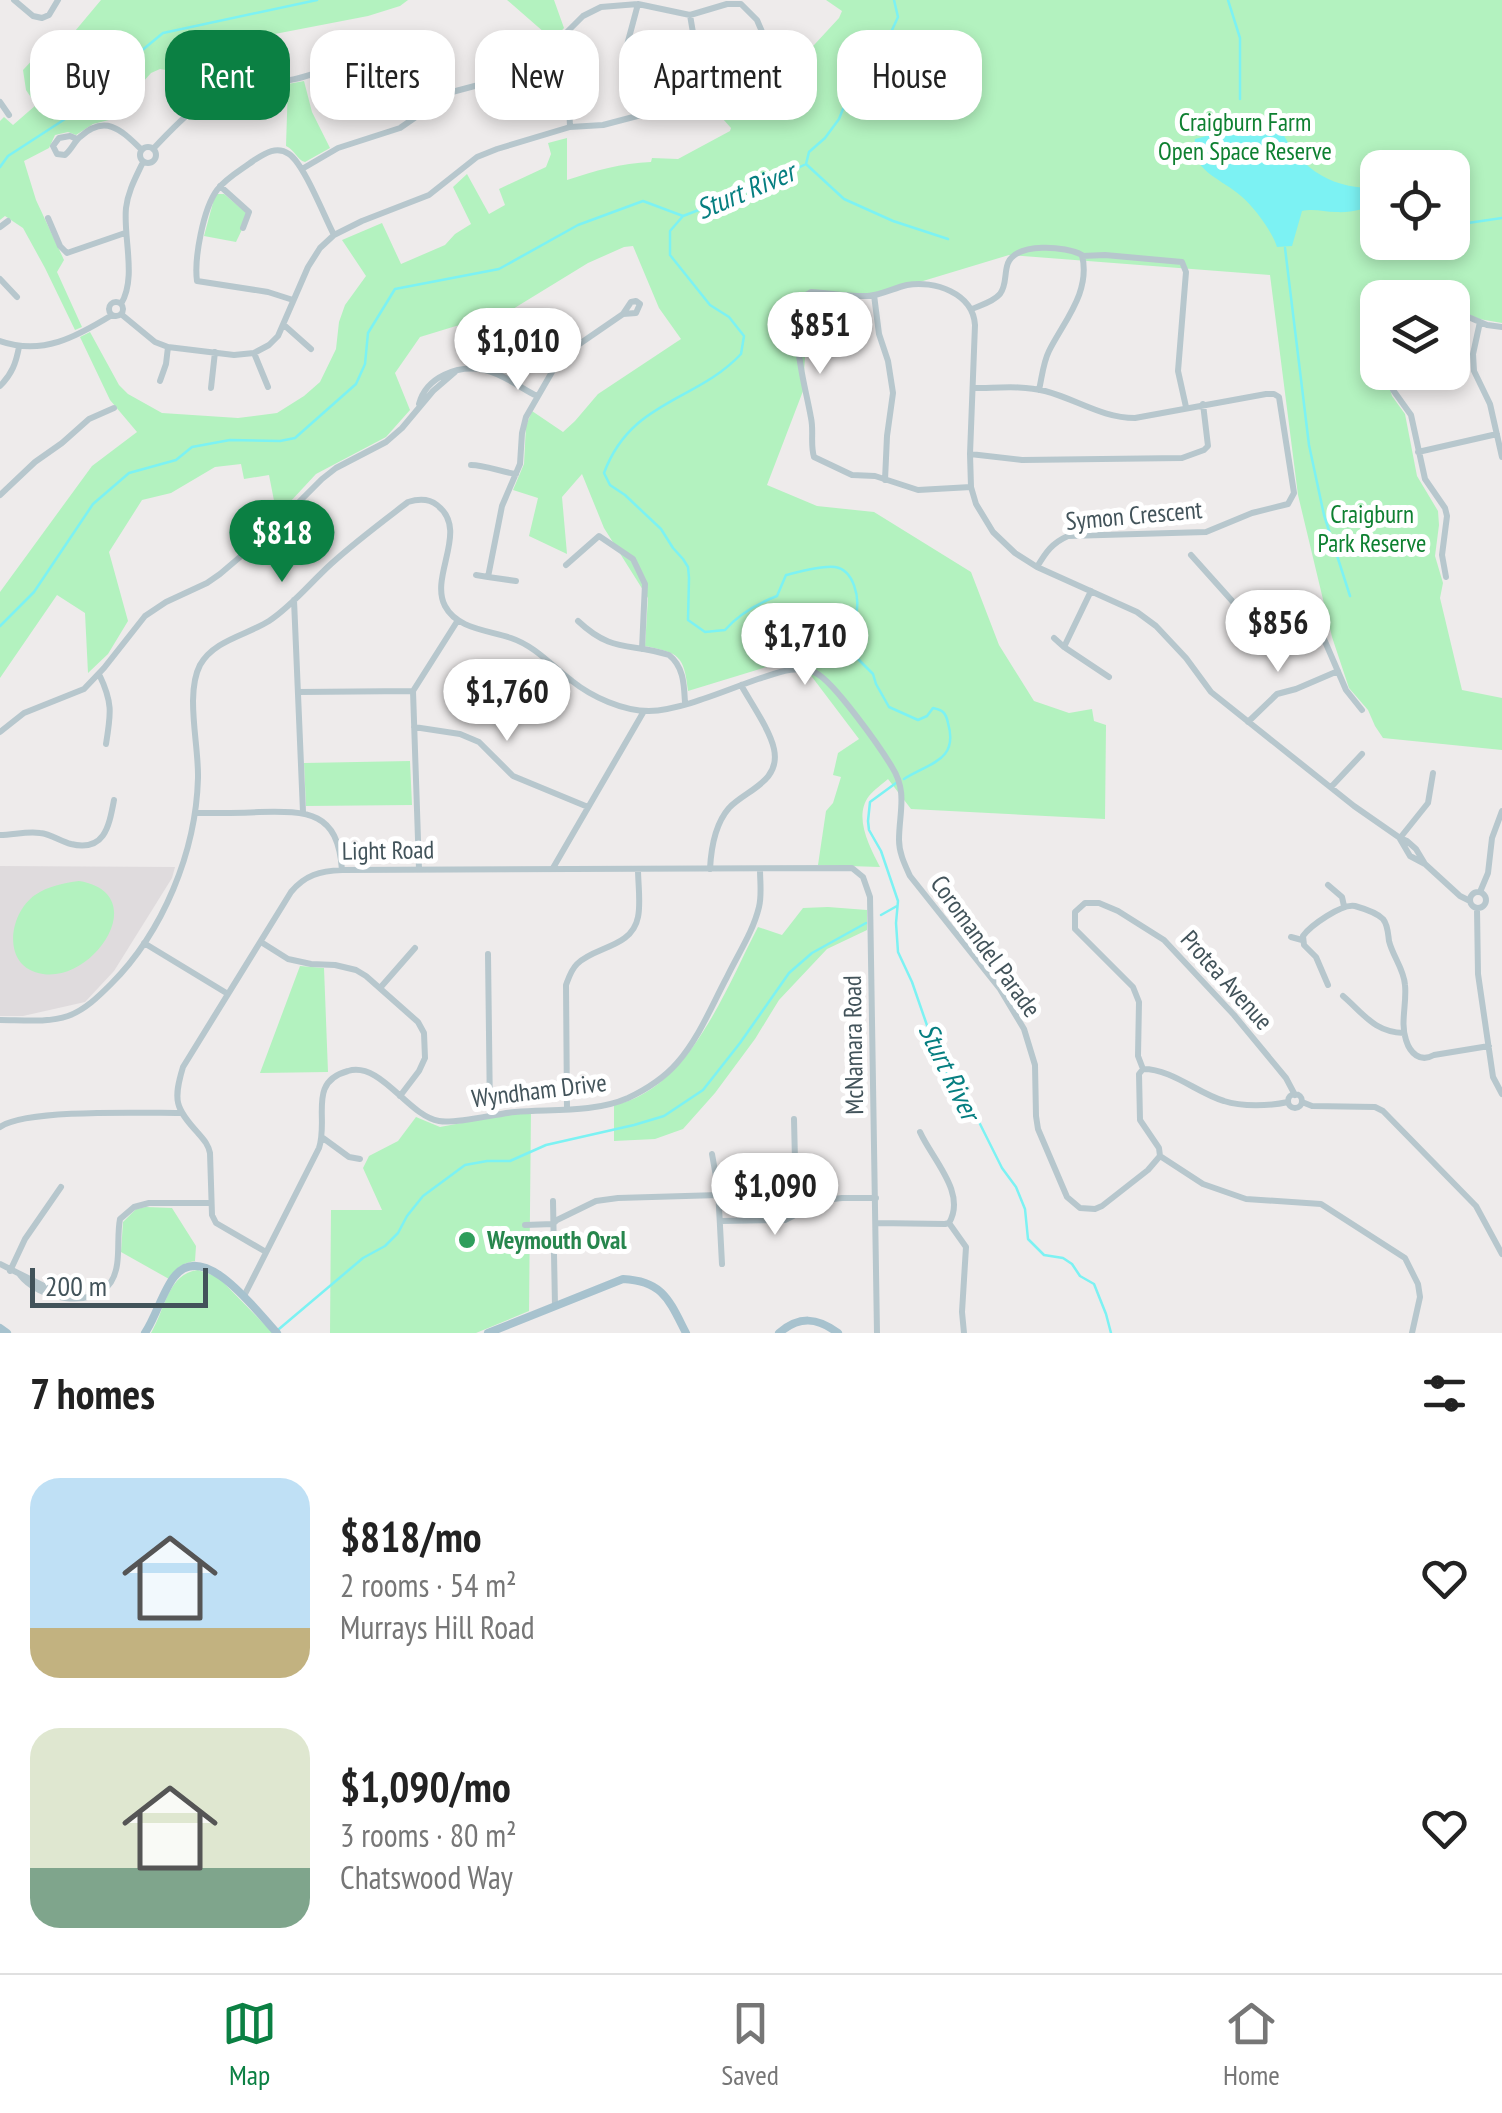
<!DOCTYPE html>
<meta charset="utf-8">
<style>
:root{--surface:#fff;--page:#f6f6f6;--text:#222;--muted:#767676;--line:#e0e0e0;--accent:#0b8043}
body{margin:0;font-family:"PT Sans Narrow",sans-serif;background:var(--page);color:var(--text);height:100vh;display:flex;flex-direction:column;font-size:38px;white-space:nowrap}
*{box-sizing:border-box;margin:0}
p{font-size:32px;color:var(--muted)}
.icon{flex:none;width:55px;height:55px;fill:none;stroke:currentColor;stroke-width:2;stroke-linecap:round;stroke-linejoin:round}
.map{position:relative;height:1333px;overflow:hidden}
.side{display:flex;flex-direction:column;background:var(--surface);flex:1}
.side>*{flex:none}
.banner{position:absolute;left:30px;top:30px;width:1000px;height:90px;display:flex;gap:20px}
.buttons{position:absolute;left:1360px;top:150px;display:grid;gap:20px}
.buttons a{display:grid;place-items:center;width:110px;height:110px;border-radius:20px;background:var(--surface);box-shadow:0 5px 15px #0003;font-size:50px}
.scale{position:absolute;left:30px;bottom:25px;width:178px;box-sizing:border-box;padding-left:10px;border:5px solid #42535a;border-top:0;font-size:28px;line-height:35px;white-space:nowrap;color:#42535a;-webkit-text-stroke:8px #fff;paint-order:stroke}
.price{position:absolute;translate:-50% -85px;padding:0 22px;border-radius:35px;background:#fff;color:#222;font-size:32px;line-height:65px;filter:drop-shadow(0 2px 5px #0008)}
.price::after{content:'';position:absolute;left:50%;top:60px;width:30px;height:22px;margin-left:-15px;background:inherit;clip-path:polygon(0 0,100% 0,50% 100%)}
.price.on{background:var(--accent);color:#fff}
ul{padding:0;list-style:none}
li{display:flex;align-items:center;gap:30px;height:250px;padding:0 30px}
li span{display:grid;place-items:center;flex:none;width:280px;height:200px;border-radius:30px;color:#555}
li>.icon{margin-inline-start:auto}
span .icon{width:120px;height:120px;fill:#fffc;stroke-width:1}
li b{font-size:42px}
h2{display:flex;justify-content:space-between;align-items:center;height:120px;padding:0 30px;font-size:42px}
.tag{padding:0 35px;border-radius:30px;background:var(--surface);box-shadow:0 5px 15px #0003;font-size:35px;line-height:90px}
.tag.on{background:var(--accent);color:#fff}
.menu{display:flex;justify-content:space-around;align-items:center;height:140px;border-top:2px solid var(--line);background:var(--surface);font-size:28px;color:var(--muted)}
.menu a{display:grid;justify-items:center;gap:5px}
.menu .on{color:var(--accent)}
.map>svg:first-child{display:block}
.education{fill:#dfdbdd}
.green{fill:#b3f2bf;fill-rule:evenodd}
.water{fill:#7cf2f3}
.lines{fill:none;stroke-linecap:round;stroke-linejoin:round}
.stream{stroke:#7cf2f3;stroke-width:2.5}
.minor{stroke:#b7c7cd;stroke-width:6}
.major{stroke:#a7c2ce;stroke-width:8}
.leisure-dot{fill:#2e9e5b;stroke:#fff;stroke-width:4}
.labels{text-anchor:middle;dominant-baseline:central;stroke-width:10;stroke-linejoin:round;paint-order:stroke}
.park-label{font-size:25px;fill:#0e8031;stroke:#fff}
.street-label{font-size:25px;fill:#42535a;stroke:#fff}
.leisure-label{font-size:25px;font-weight:bold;fill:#27864d;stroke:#fff;text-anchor:start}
.water-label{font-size:28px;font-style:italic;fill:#057e80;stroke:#fff}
</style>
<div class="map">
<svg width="1502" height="1333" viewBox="0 0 1502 1333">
<rect width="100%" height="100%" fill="#eeebeb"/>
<path class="education" d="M 0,866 L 175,867 L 172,878 L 114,971 L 85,1002 L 23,1016 L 0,1016 Z"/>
<path class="green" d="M 101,0 L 408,0 L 400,6 L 368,16 L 207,47 L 171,71 L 160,69 L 151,73 L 109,120 L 93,124 L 76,135 L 68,132 L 55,135 L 49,148 L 24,161 L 36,200 L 64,260 L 57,272 L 82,327 L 75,330 L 45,268 L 23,228 L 5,216 L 0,220 L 0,121 L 4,117 L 13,125 L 36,105 L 26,90 L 23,70 L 37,55 L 60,49 Z
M 507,0 L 554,0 L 564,28 L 553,40 Z
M 826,0 L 1502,0 L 1502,323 L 1479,319 L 1453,307 L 1452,298 L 1433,297 L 1401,290 L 1390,297 L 1378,298 L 1378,372 L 1385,373 L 1392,396 L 1405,414 L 1417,476 L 1438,511 L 1439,525 L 1435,556 L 1443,583 L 1440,598 L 1462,690 L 1502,698 L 1502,750 L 1383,738 L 1375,726 L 1368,710 L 1349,688 L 1332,637 L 1298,495 L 1270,275 L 1009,255 L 880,294 L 822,292 L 808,303 L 803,391 L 767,485 L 817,506 L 874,512 L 971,572 L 999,645 L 1034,701 L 1069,713 L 1092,709 L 1094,721 L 1106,725 L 1105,819 L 911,809 L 888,779 C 882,784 874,790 869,796 C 853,817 870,847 880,867 L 818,865 L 826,811 L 833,803 L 841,777 L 833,775 L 838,753 L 859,739 L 803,665 L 773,665 L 688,691 C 684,655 679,653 645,646 L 648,598 L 604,528 L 582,474 L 562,497 L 567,554 L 529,536 L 538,498 L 513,490 L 524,464 L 526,426 L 532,411 L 563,432 L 575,421 L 598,394 L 681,339 L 659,308 L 633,246 L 624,247 L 588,263 L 500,317 L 456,326 L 420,337 L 395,373 L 410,410 L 386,437 L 316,474 L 277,516 L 269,475 L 244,479 L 241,464 L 215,467 L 171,493 L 142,500 L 109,552 L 128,621 L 108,654 L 88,673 L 85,613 L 57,595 L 0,678 L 0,592 L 92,466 L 137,432 L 110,400 L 80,337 L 90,332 L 119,385 L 128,394 L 162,413 L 238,418 L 277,413 L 304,396 L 320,382 L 336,349 L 339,322 L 345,305 L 366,276 L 342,240 L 382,223 L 401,264 L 445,245 L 455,234 L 471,224 L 453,187 L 467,174 L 489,214 L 505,205 L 499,189 L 546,167 L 551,154 L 548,143 L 567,138 L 567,180 C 595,171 621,163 651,162 L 652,158 L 678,159 L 730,131 L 731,128 L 714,109 L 716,101 L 764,110 L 773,103 L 778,84 L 839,18 L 842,11 ZM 1378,168 L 1452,168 L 1452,242 L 1378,242 Z
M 304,81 L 312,112 L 330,148 L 305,162 C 297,160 295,150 286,146 L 288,84 Z
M 217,194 L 224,194 L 249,215 L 236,242 L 204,236 L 214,199 Z
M 410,761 L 412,805 L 306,806 L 304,763 Z
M 79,881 C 153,893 95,982 43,974 C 1,968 8,914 35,895 C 48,886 64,883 79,881 Z
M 828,907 L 867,910 L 867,930 L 827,949 L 779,1000 L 755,1039 L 715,1093 L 683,1129 L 655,1139 L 614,1141 L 614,1105 C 689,1090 726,988 758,927 L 782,935 L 803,908 Z
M 300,966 L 324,968 L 328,1072 L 260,1073 Z
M 531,1110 L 529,1311 L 476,1333 L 330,1333 L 331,1210 L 382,1210 L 363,1168 L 369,1156 L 398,1141 L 416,1117 L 440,1127 Z
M 146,1207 L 172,1208 L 196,1246 L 195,1261 C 182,1263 176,1268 169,1279 L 121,1252 L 123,1222 L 136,1209 Z
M 198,1270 L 218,1277 L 273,1333 L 151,1333 C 165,1310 168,1273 198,1270 Z"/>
<path class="water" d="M 1270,119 L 1277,122 C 1297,166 1327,189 1377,188 L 1377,204 C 1364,209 1351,213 1336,212 C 1324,212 1314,208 1302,211 L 1292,246 L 1277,247 C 1272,231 1254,207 1241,196 C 1221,178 1189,171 1195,139 Z"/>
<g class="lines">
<path class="stream" d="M 894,0 L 898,17 L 887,41 L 880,49 L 872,67 L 858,82 L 854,95 L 845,104 L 839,119 L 825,138 L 809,152 L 806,164 L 759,187 L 683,216 L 670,231 L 670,255 L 710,305 L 729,317 L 744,336 L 741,354 C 696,402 631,400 604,473 L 610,485 L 625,495 L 661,529 L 673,548 L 683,559 L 688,567 L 689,578 L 688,620 L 705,632 L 725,630 C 738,615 759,603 777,596 L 786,575 C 798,572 823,565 835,567 C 854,570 860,598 856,614 C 854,622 849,630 845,636 L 850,651 L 873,674 L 876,684 L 889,707 L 918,720 L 927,716 L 933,708 C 943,710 946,713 948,723 C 959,761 929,763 904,779
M 1228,0 L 1240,38 L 1240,99
M 806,164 L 844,199 L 893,221 L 948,239
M 0,167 L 8,156 L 82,108 L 112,75 L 163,33 L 317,0
M 1452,222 L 1468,223 L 1502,218
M 1285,248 L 1309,445 L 1324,515 L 1350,596
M 0,626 L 34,592 L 93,504 L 129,473 L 176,460 L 192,447 L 230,440 L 280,441 L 295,438 L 356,384 L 365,364 L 368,333 L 395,289 L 499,269 L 578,225 L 643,201 L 683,216
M 896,783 L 870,802 L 868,821 L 869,830 L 881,851 L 898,901 L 896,923 L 898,952 L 912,982 L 930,1034 L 954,1089 L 965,1107 L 979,1122 L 1002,1168 L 1016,1187 L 1025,1209 L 1028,1239 L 1044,1255 L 1063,1258 L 1072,1264 L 1080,1276 L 1094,1284 L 1106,1314 L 1111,1333
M 881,915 L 897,906
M 279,1329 L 363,1258 L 385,1246 L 398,1233 L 407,1216 L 423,1196 L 465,1165 L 487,1161 L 510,1161 L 546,1145 L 634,1125 L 664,1116 L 703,1090 L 740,1043 L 789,973 L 812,953 L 866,923"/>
<path class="minor" d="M 14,0 L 33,16 L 42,18 L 49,15 L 58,0
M 638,4 L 627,45 L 640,115
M 558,42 L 568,75 L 570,127
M 0,102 L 9,115
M 77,139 L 70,136 L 59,138 L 53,146 L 57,154 L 65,155 C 72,149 74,142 80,137 C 106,113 122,131 142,150
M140 155a8 8 0 1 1 16 0a8 8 0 1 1-16 0Z
M 153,149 C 183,117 214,84 260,79 C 270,78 280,81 290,80 C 298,79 306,76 313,74 C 338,67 369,53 395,55 C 419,56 437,77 452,92
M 302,169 L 338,148 L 400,128 L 452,92 L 512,76 L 531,68 L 583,16 L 601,7 L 638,4 L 690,15 L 727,4 L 741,4 L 757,20 L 780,74
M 220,186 L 249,212 L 243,228
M 48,218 L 60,246 L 67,253 L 125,233
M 0,227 L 8,221
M 1082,256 L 1105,255 L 1182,262 L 1186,272 L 1178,371 L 1186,407
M 0,279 L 17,297
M 874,295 L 879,334 L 888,361 L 893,393 L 887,436 L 885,480
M 1396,298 L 1410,292 L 1427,298
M 293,300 L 268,292 L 197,281 C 194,259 203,209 217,190 C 226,178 241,170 253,161 C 264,154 276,145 289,154 C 304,164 324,216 334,235
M109 309a7 7 0 1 1 14 0a7 7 0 1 1-14 0Z
M 121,304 C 137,278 123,237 126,208 C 128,191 136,177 143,162
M 972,309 C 981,305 993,302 1000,294 C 1007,285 1004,273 1008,263 C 1017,242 1066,246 1082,255 C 1091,292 1064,321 1049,351 C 1043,363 1042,377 1039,390
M 1452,310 L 1487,325 L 1502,327
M 121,314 L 155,342 L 168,347 L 234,355 L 254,353 L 269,345 L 278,336 L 308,267 L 320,248 L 334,235 L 362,221 L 429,195 L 477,157 L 497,149 L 570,127 L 603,125 L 641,115 L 683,113 L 707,105 L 709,93 L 698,62 L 690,15
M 546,321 L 573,349
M 1480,322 L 1473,354 L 1474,371 L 1490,404 L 1502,457
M 284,325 L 311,349
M 0,341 C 42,356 76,337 112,315
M 254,353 L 268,387
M 1389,372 L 1393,390 L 1411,415 L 1425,479 L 1445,508 L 1447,516 L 1442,555 L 1446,577
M 160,381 L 166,364 L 168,347
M 0,386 C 12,374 16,363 19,347
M 211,388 L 215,352
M 974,388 C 997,388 1022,385 1045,391 C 1076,399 1102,418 1135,418 L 1266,394 L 1274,394 L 1279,397 L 1294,493 L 1288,504 L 1252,513 L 1206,532 L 1068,536 C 1052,543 1046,552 1037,567
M 419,404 C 426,377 458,364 485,370 C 504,374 520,388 537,396
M 1418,452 L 1497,434
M 970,454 L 1022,460 L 1182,458 L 1204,450 L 1208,446 L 1203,404
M 471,465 C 485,465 501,472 516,474
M 971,487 L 918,490 L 875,476 L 852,475 L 814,457 C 810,444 814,431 811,418 C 804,378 788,335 806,295 L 811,292 C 830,293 850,297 868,296 C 881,295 894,288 907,285 C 934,280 973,293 975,325 L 970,454 L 971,487 L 976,504 L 993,532 L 1015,553 L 1037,567 L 1137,612 L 1156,626 L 1186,658 L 1211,692 L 1354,806 L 1400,838 L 1407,841 L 1416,849 L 1425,864
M 0,495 L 35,462 L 62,443 L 89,419 L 114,408
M 1191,555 L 1251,622 L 1259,626 L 1302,609 L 1311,609 L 1346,690 L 1362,710
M 566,565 L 599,536 L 633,559 L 645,584 L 642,649
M 476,575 L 488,577
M 516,581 L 488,577 L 502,506 L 520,464 L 522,433 L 526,417 L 556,365 L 575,347 L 623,314 L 631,302 L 636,301 L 640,304 L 636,313 L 623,314
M 1091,591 L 1064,647 L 1109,677
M 294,600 L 303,812
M 578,621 C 613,654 630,642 669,655 C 684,667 684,685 685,703
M 1054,638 L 1064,647
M 99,674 C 113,703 111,713 106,744
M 413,691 L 419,869
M 298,692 L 413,691 L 458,620
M 1248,722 L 1277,694 L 1296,689 L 1338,671
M 414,727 L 460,734 L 479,742 L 513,776 L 588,807
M 0,732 L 24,713 L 84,689 L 104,668 L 145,616 L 166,602 L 207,583 L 220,574 L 267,534 L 322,479 L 336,468 L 386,442 L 402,428 L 433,391 L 455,372
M 1332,786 L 1362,754
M 195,813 C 217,813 238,813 259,812 C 308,811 338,811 342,870
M 0,835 C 13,835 27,831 40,833 C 51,834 60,841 71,844 C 105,852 109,826 114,800
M 1400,838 L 1428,803 L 1433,773
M 1400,839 L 1410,856 L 1425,864 L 1460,896 L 1470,901
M 553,868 L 644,711
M 710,869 C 711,849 715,824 729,808 C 746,790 781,782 774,749 C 770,730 751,703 741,685
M 1328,885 L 1342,897 L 1344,906
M1470 900a8 8 0 1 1 16 0a8 8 0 1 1-16 0Z
M 1480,892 L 1488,873 L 1492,838 L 1502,811
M 1477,909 L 1478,974 L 1493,1077 L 1502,1094
M 1291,937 L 1302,940
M 261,942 L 288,959 L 311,964 L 335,965 L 356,970 L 366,976 L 418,1022 L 424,1033 L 425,1058 L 419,1071 L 400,1096
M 144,943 L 228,994
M 488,954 L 490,1114
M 1328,985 L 1316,957 L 1304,945 L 1303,936 C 1310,926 1342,903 1355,906 C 1362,908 1377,913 1383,919 C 1388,925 1388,934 1389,941 C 1393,957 1404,969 1405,985 C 1407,1003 1400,1023 1406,1040 C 1410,1053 1420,1063 1434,1055 L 1489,1046
M 380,988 L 415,948
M 1343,996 C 1364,1014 1374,1032 1404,1033
M 0,1020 C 21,1020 48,1023 68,1016 C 85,1010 99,996 111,984 C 163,932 196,852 198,778 C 199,746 185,694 200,665 C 214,640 247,635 269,621 C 292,606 311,582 331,564 C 355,542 382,522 408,502 C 418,499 428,498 437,505 C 470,530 429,576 445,606 C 457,629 488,630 511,638 C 535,646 552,666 572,681 C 592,697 623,711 649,711 C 682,710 726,690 758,679 C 777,673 797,664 816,673 C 834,682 880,747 892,767 C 908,792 899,813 899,840 C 899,853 905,865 910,876 L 1000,989 L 1024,1029 L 1035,1065 L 1036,1116 L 1038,1129 L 1067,1197 L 1080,1208 L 1095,1209 L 1102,1206 L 1148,1170 L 1160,1156
M 1143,1069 C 1172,1069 1197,1093 1224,1101 C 1242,1107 1270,1106 1288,1102
M1288 1101a7 7 0 1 1 14 0a7 7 0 1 1-14 0Z
M 1302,1102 L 1312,1106 L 1375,1107 L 1383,1111 L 1476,1206 L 1502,1254
M 567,1109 L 566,985 C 569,977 571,970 577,964 C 595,946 632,948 638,917 C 641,903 638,884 638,869
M 794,1119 L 796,1203 L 842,1198 L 876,1198
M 0,1127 C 26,1109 142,1113 179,1113
M 323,1138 L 349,1157 L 360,1159
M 712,1154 L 718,1188 L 722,1264
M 1160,1156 L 1159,1148 L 1140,1120 L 1139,1074 L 1143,1069 L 1138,1056 L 1139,1002 L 1133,987 L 1075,929 L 1075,912 L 1085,903 L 1099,903 L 1118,911 L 1164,940 L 1234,1015 L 1286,1078 L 1295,1095
M 1160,1156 L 1203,1184 L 1246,1199 L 1321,1204 L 1405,1258 L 1418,1284 L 1420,1297 L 1412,1333
M 553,1201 L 555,1306
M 720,1221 L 785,1220 L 793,1216 L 796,1203
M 876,1223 L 945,1224 L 949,1223 C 967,1193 932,1159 920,1132
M 949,1223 L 966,1247 L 962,1312 L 964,1333
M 525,1225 L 553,1224 L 557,1220 L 596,1201 L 618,1198 L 719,1195
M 266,1252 L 216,1223 L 212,1215 L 210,1153 C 208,1144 204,1140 198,1133 C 175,1108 173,1100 183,1067 L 291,892 C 305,875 320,871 342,870 L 852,868 L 863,877 L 870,897 L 877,1333
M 0,1264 L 64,1296
M 10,1271 L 25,1239 L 61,1187
M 20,1275 C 38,1299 92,1310 111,1282 C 122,1265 116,1239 120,1219 L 134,1207 L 149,1203 L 211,1203
M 244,1296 L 319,1148 C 329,1118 307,1082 348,1071 C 381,1061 408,1116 439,1121 C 457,1124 494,1114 515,1112 C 551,1109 594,1113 628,1098 C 647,1089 663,1079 677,1063 C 699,1038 712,1005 727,977 C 738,954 753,932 759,907 C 762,895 760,882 760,869"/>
<path class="major" d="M 0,1328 L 7,1333
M 145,1333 C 156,1316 163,1291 174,1277 C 204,1238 257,1312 277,1333
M 488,1333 L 623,1279 C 663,1281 669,1300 686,1333
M 779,1333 C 799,1316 817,1317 838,1333"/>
</g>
<circle class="leisure-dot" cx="467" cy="1240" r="10"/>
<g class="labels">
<g class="park-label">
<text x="1245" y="122">Craigburn Farm<tspan x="1245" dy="29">Open Space Reserve</tspan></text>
<text x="1372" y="514">Craigburn<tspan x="1372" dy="29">Park Reserve</tspan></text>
</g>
<g class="street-label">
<text transform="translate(1134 515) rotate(-5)">Symon Crescent</text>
<text transform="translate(388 850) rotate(-1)">Light Road</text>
<text transform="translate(986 946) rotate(54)">Coromandel Parade</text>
<text transform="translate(1227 980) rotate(48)">Protea Avenue</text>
<text transform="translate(853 1045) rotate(-91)">McNamara Road</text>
<text transform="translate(539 1090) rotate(-7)">Wyndham Drive</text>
</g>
<g class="leisure-label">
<text x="487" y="1240">Weymouth Oval</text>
</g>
<g class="water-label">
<text transform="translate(745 190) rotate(-23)">Sturt River</text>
<text transform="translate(950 1071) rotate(64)">Sturt River</text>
</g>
</g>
</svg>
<div class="buttons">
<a><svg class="icon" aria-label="locate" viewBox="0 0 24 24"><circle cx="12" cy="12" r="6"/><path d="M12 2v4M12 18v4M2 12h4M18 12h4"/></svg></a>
<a><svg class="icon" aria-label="layers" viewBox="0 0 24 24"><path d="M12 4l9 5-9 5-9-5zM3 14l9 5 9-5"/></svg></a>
</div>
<div class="scale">200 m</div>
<b class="price" style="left:820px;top:377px">$851</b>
<b class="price" style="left:518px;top:393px">$1,010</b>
<b class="price on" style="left:282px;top:585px">$818</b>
<b class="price" style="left:1278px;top:675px">$856</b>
<b class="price" style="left:805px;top:688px">$1,710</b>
<b class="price" style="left:507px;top:744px">$1,760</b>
<b class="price" style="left:775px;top:1238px">$1,090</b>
<div class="banner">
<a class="tag">Buy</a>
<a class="tag on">Rent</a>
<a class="tag">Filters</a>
<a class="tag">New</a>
<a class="tag">Apartment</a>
<a class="tag">House</a>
</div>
</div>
<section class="side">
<h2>7 homes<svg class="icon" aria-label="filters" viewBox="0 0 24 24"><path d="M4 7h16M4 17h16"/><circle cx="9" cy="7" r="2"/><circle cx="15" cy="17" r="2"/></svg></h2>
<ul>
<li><span style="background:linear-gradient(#bfe0f5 75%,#c2b280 0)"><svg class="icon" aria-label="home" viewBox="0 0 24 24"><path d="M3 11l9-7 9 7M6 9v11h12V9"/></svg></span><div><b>$818/mo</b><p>2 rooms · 54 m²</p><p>Murrays Hill Road</p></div><svg class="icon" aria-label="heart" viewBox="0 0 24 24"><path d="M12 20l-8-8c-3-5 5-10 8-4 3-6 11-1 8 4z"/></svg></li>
<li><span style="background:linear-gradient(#dfe7d0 70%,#7fa58c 0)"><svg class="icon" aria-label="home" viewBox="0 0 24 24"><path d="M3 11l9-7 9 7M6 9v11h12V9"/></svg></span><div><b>$1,090/mo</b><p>3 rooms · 80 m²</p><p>Chatswood Way</p></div><svg class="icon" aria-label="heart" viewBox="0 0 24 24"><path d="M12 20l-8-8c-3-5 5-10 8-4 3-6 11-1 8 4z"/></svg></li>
</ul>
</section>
<nav class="menu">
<a class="on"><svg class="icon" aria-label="map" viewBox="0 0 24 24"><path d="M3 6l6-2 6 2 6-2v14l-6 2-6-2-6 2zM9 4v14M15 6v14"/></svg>Map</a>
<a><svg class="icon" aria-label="saved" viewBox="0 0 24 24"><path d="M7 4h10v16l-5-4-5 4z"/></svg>Saved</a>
<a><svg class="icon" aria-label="home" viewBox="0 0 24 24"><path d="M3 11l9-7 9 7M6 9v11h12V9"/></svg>Home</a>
</nav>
